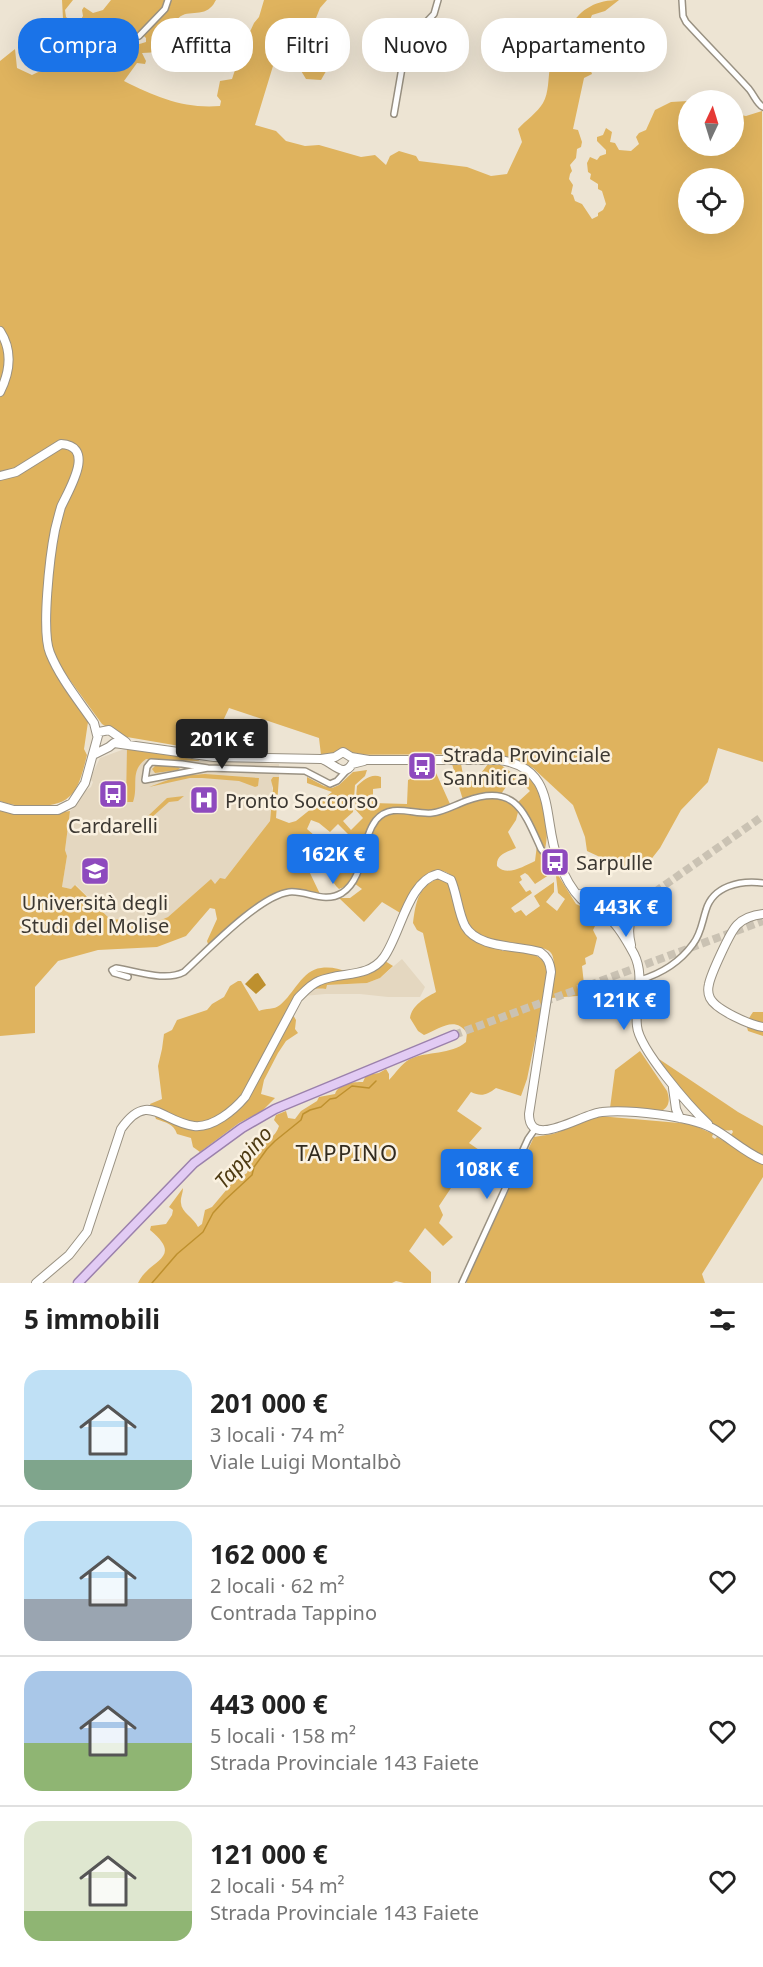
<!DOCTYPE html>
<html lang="it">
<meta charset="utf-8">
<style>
:root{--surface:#fff;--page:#f2f2f2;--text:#222;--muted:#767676;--line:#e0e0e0;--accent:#1a73e8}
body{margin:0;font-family:"Noto Sans",sans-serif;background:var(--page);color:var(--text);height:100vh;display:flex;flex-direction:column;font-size:22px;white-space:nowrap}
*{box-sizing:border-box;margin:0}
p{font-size:20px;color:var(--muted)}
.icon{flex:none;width:33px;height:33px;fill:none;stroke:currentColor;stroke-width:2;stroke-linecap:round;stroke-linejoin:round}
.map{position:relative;height:1283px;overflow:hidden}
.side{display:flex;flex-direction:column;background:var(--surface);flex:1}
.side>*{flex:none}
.guide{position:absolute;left:18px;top:18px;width:728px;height:54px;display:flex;gap:12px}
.needle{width:39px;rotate:4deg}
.controls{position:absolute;left:678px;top:90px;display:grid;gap:12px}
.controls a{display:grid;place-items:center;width:66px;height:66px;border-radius:50%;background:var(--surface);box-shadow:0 6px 24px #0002;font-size:30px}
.price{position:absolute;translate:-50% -51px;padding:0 14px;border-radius:6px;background:var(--accent);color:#fff;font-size:20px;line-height:39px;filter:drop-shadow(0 2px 3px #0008)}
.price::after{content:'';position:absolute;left:50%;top:36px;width:18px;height:14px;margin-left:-9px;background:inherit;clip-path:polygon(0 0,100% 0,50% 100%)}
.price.current{background:#222;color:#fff}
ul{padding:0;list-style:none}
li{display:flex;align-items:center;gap:18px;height:150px;padding:0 24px}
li+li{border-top:2px solid var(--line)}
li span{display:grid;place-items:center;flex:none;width:168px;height:120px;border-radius:18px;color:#555}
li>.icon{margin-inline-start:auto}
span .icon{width:72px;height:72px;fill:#fffc;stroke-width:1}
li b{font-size:26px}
h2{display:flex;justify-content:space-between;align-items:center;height:72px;padding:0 24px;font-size:26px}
.tag{padding:0 21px;border-radius:24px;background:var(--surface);box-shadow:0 6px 24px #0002;font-size:21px;line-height:54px}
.tag.current{background:var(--accent);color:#fff}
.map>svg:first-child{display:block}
.built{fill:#e4d7c0}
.green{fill:#dfb35e;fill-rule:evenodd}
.water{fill:#be902e}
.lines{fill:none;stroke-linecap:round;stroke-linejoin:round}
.stream{stroke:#be902e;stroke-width:1.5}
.secondary-tunnel{stroke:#cac2b3;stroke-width:8;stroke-dasharray:8 4;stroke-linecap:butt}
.primary-tunnel{stroke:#cac2b3;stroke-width:8;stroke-dasharray:8 4;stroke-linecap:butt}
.street-casing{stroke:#999182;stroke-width:8}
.secondary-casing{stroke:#999182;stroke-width:10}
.primary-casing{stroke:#9b81ac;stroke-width:11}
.street{stroke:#fff;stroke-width:5}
.secondary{stroke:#fff;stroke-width:8}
.primary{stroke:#e2cbf4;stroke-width:8}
.labels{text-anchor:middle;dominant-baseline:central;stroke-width:5;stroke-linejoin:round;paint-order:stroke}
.poi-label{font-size:20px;fill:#3c3832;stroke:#faf1e0;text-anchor:start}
.water-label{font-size:21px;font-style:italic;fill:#4d3a12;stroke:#faf1e0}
.quarter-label{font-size:22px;letter-spacing:1.5px;fill:#322b1f;stroke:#faf1e0}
</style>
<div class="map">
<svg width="763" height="1283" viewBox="0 0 763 1283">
<rect width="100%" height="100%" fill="#ede4d3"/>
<path class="built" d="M 130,747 L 202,761 L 279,764 L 279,777 L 273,777 L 270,821 L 225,879 L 215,884 L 211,879 L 168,917 L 135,931 L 133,926 L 121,919 L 111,920 L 76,885 L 71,889 L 62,887 L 67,856 L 65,850 L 70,811 L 76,805 L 85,791 L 91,787 L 93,782 L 90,779 L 100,758 Z
M 402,959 L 425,987 L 420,997 L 388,997 L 360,994 L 325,994 L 304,996 L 314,987 L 326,988 L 326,985 L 367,983 L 380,978 Z"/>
<path class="green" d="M 62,0 L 73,0 L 65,10 L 66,17 L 74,23 L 78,24 L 83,16 L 82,10 L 84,7 L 93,13 L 103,10 L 111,0 L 216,0 C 214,3 213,6 210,8 C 201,17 182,8 176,22 C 174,27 175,32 174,36 L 168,40 L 160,52 L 142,53 L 146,61 L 145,64 L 137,63 L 124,81 C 156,97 184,109 220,106 L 221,101 L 217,96 L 220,81 L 232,79 L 239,58 L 248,50 L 251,39 L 248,36 L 254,23 L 259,17 L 264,0 L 327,0 L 320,8 L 314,23 C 318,31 326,36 331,43 C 319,42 312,38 303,48 L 309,57 L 319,60 L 326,55 L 330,57 L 329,66 L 321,80 L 306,79 L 292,56 L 293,52 L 283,50 L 273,66 L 255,125 L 276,131 L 286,141 L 305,146 L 319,145 L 361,157 L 375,155 L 386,165 L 390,156 L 399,151 L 416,156 L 419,161 L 467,167 L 491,176 L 507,174 L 522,142 L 518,129 C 525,121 538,112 543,103 C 549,93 548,78 550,67 C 553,56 556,46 561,37 C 563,32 568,32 570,27 C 581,8 597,0 619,0 L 605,11 L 592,15 C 588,26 583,26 575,33 C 567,39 562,57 563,66 L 573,56 L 587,60 L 592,74 L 584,78 L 573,129 L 578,130 L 582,142 L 581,147 L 577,149 L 576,158 L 570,165 L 572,171 L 570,174 L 569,179 L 573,185 L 571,194 L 573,195 L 575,201 L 582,204 L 592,219 L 598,216 L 598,213 L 603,210 L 606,204 L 602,191 L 598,189 L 598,184 L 590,179 L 591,174 L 588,172 L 587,163 L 590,157 L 597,160 L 600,156 L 606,154 L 606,150 L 597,141 L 597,137 L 603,135 L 606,128 L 612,132 L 610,142 L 615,143 L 619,150 L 631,151 L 639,144 L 636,137 L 639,133 L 646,130 L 655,110 L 671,102 L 688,101 L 688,146 L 734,146 L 734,114 L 746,116 L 762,111 L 763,762 L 718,748 L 708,782 L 681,810 L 660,848 L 642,871 L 630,871 L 587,851 L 585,837 L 573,805 L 533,768 L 514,758 L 492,754 L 321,755 L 319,738 L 229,708 L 209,751 L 121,736 L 102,724 L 64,672 L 58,674 L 88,722 L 84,749 L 87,755 C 79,787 75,806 37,806 C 23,806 13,806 0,801 L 0,61 L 15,49 L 17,68 L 32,75 L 61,61 L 70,53 C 71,50 70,46 70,42 C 69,28 76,33 63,19 ZM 140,32 L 146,38 L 146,42 C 133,46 121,47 117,60 L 116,57 L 118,50 ZM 688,178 L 734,178 L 734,224 L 688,224 Z
M 127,747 L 130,747 L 202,761 L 146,759 C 129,771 139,786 133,802 L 126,802 Z
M 432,764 L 450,804 L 463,800 L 452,764 L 461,764 L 465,785 L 478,777 L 488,764 L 501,765 L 516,776 L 522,771 C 529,778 536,784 540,793 C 546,809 549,833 545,849 L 530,819 L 518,802 L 530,791 L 517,778 L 508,784 L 499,797 L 513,803 L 518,812 L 516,820 L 508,832 L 516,848 C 507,852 496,854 497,866 C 507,877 524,866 535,861 L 537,845 L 552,873 L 535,884 L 528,875 L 525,873 L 520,876 L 522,880 L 519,882 L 526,892 L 530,890 L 532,893 L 511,908 L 515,913 L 521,910 L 526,916 L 540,906 L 534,896 L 554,882 L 554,892 L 546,902 L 557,911 L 565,899 L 558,893 L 556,876 L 558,875 L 576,904 L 597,914 L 598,920 L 593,930 L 597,938 L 593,954 L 585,958 L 586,964 L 582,966 L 585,993 L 608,991 L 628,992 L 551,998 C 558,939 556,952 505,942 L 502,951 C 519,949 544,951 548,972 L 542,1018 L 537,1031 L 527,1079 L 521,1096 L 496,1088 C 487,1095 481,1097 471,1092 L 457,1111 L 482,1128 L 469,1143 L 485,1154 L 476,1161 L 451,1188 L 439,1206 L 443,1215 L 439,1223 L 453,1237 L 443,1246 L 425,1228 L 409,1251 L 431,1272 L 431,1283 L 404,1283 L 396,1281 L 392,1283 L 138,1283 C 149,1259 185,1259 150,1230 L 151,1226 L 166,1224 L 172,1215 L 173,1210 L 169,1207 L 183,1188 C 183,1194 180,1198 181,1203 C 181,1212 194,1218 198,1227 L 202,1224 L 205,1210 L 212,1207 L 233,1182 L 247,1173 L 251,1160 L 249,1150 C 261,1145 275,1139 279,1126 L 274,1120 L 276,1115 L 286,1111 L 288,1118 L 295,1119 L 301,1111 L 317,1101 L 319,1097 L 335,1094 C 339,1083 353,1082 363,1082 L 366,1075 L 379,1073 L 386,1069 L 389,1074 L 389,1080 C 396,1073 401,1064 410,1059 C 427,1051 451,1055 466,1042 L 467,1033 C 455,1015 439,1029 424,1035 L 418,1031 L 410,1018 C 412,1005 425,998 436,992 L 423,933 L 417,930 L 413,923 C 416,901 418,886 441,877 L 447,881 L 449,885 L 456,885 C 452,877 449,870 439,871 C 418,873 410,898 402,914 L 382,902 L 364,922 L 339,898 L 350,898 L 362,889 L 354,883 L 339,889 C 331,882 329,870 320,865 L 309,871 L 320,894 L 279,893 L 268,897 L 209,947 L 207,941 L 217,919 L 215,909 L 210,908 L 186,936 L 157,947 L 98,950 L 58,961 L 35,987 L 35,1033 L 0,1036 L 0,809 C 22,818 46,814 70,811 L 65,850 L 67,856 L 62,887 L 71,889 L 75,885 L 111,920 L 121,919 L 133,926 L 135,931 L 168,917 L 211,879 L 215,884 L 220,878 L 225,879 L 270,821 L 273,788 L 271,780 L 273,777 L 279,777 L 276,818 L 289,823 L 296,821 L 332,792 L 307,783 L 307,777 L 324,786 L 332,788 L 339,785 L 353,772 L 367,770 L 365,776 L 355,785 L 353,812 L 343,821 L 351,830 L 363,818 L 355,809 L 357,786 C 364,780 371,773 381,777 L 381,788 L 373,789 L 373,803 L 407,804 L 408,780 L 413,778 L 413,765 ZM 311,820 L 319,823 L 330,832 L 338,824 L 350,836 L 357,859 L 363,860 L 361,866 L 339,869 L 316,849 L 315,836 L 307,829 Z
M 156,765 L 178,767 L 180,768 L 178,770 L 155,773 L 152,769 Z
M 205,774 L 259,778 L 258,786 L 255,787 L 239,781 L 202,778 L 190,778 L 149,787 L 179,776 Z
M 184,796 L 178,801 L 169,802 L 151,818 L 148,816 L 167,798 Z
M 385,961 L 393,966 L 380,978 L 367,983 L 327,985 L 326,989 C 307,986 299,997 293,1015 L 296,1020 L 295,1029 L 298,1033 L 286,1041 L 278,1053 L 264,1080 L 261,1094 L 275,1098 L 262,1111 L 239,1123 L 200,1152 L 193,1147 L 191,1138 L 177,1134 C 173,1123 166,1123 156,1119 L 150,1104 L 162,1099 L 158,1066 L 162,1049 L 164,1034 L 172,1030 L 177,1020 L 207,1010 L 212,1004 L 224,997 L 230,986 L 238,981 L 241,981 L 259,1011 C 266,1008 274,1010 280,1005 C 294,994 302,970 321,968 C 350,964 360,991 385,961 Z
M 753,1012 L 763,1012 L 763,1036 L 748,1031 C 745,1023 749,1018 753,1012 Z
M 640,1051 L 667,1091 C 670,1100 670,1107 660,1112 L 610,1108 L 615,1070 Z
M 659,1059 L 738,1112 L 763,1126 L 763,1156 L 730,1136 L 733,1132 L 732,1130 C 708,1136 671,1077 659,1059 Z
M 599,1116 L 691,1124 L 713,1134 L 712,1137 L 715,1139 L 717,1137 L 763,1164 L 763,1177 L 702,1274 L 705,1283 L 467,1283 L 467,1278 L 534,1137 L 553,1134 Z"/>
<path class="water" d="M 258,973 L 266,985 L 256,994 L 245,984 L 255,974 Z"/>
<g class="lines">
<path class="stream" d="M 152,1283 L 177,1254 L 203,1232 L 213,1213 L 225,1200 L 252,1175 L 254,1167 L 267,1149 L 275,1141 L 301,1120 L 303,1114 L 310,1110 L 321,1107 L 330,1099 L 336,1098 L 352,1086 L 369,1088 L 376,1081"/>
<path class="secondary-tunnel" d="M 655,892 L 763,816"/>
<path class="primary-tunnel" d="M 454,1035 L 763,921"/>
<g class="street-casing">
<path id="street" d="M 682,0 L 683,16 L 686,22 C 707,45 728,66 749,89 C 754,95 757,104 763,107
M 139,36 L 165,9 L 168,0
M 394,114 L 404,56 L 413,36 L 434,14 L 438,0
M 208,768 L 145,780 L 147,767 L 151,762 L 182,764 L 208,768 L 305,771 L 330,784 L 337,781 L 347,770
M 128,977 L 114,973 L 112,970 L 116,968 C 137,971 165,982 184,972 C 207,951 259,896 289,892 C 307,890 324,904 342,893 C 366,877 360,841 376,820 C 391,802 413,815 432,813 C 443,812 455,805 466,801 C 515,783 524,811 541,849 L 546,855 L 555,851
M 640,980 C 660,974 680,962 693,944 C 701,934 702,922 706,910 C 713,886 740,880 763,883
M 462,1283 L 528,1139 L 535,1129"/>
</g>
<g class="secondary-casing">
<path id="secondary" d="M 0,331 C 13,351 10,372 0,392
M 0,476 L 16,472 L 61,444 C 97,446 68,491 61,507 C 59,514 57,522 55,530 C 50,555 41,631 50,653 C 60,678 79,701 94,723 L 97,735
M 93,755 L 109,747 L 114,743 L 214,757 L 321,759 L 335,757 L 343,752 L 351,757 L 369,760 L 500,760 C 558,769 542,819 558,860 C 563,873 572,890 581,899 C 590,908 602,912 611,920 C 620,928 628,943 634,954 C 646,978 634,1001 637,1026 C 639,1049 690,1107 708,1124
M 324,760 C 334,764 344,778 352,764 L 364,761
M 0,806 L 14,810 L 58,810 L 72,803 L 85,783 L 99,732 L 109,730 L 126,742
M 581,894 C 611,911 625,906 655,892
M 763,914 C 753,915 744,918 737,925 C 730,932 711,974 709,984 C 708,988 708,994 710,998 C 716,1010 750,1025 763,1027
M 631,945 C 625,920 633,914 650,897
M 673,1088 L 676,1109 L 680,1118
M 36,1283 L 69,1255 L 87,1232 L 121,1129 C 148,1090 162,1122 194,1126 C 213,1128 234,1110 245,1097 L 298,998 C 304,992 311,984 319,981 C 341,971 368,979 384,957 C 401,933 408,881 438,874 L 451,880 C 457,894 458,912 465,926 C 478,949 517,945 540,952 C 547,957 550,962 551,972 L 529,1114 C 529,1151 583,1113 602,1112 C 628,1109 689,1116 712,1128 C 729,1137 744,1152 763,1160"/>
</g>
<g class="primary-casing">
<path id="primary" d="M 78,1283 L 194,1163 L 242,1128 L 275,1109 L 454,1035"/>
</g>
<use href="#street" class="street"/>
<use href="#secondary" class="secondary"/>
<use href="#primary" class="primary"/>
</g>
<defs>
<g id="bus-square" transform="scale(1.5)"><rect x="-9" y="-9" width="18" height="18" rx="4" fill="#8e4abe" stroke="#faf1e0"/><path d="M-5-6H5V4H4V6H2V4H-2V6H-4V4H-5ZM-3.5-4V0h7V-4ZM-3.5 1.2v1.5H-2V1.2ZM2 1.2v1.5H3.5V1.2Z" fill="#fff"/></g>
<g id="hospital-square" transform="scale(1.5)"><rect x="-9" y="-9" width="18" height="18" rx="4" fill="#8e4abe" stroke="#faf1e0"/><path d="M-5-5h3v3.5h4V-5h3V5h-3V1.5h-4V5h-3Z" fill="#fff"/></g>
<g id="university-square" transform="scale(1.5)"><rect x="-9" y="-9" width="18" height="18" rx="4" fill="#8e4abe" stroke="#faf1e0"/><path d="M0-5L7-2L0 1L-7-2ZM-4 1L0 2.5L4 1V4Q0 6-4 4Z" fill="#fff"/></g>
</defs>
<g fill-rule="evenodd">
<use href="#bus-square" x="422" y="766"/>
<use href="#bus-square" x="113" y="794"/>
<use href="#hospital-square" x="204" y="800"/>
<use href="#bus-square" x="555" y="862"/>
<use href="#university-square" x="95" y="871"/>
</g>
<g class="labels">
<g class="poi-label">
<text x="443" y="754">Strada Provinciale<tspan x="443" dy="23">Sannitica</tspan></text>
<text x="225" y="800">Pronto Soccorso</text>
<text x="113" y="825" text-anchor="middle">Cardarelli</text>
<text x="576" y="862">Sarpulle</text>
<text x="95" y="902" text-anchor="middle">Università degli<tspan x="95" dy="23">Studi del Molise</tspan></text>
</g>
<g class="water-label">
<text transform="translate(243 1157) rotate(-49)">Tappino</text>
</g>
<g class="quarter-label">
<text x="347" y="1152">TAPPINO</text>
</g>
</g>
</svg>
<div class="controls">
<a><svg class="needle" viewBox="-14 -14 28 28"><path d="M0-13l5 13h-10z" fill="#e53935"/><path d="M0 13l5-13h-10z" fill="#767676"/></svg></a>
<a><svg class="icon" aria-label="locate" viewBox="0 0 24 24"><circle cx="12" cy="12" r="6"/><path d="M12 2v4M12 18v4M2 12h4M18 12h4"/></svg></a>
</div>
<b class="price current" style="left:222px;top:770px">201K €</b>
<b class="price" style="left:333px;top:885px">162K €</b>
<b class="price" style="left:626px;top:938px">443K €</b>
<b class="price" style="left:624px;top:1031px">121K €</b>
<b class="price" style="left:487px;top:1200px">108K €</b>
<div class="guide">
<a class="tag current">Compra</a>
<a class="tag">Affitta</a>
<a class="tag">Filtri</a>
<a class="tag">Nuovo</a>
<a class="tag">Appartamento</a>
</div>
</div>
<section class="side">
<h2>5 immobili<svg class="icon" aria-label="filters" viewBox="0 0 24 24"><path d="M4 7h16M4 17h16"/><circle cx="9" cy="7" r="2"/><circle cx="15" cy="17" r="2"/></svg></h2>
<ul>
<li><span style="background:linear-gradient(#bfe0f5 75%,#7fa58c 0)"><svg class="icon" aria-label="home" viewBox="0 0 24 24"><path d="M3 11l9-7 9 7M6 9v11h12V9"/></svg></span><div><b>201 000 €</b><p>3 locali · 74 m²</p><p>Viale Luigi Montalbò</p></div><svg class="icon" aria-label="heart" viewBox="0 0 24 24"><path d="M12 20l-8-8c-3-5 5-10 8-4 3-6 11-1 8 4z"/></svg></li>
<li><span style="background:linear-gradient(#bfe0f5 65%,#9aa5b1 0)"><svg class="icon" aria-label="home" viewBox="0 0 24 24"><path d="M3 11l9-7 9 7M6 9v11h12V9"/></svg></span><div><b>162 000 €</b><p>2 locali · 62 m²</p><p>Contrada Tappino</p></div><svg class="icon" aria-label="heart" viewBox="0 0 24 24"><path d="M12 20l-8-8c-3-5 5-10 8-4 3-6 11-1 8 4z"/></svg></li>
<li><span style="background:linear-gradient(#a9c7e8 60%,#8fb573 0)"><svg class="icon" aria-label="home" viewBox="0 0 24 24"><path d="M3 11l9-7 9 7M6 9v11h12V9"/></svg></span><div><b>443 000 €</b><p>5 locali · 158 m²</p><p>Strada Provinciale 143 Faiete</p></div><svg class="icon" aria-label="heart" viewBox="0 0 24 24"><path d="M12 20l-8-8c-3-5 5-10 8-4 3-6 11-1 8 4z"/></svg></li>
<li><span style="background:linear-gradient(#dfe7d0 75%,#8fb573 0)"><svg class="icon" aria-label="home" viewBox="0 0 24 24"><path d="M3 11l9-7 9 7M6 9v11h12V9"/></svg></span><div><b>121 000 €</b><p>2 locali · 54 m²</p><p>Strada Provinciale 143 Faiete</p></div><svg class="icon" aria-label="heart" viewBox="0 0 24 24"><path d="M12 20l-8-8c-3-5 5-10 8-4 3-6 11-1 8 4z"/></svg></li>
</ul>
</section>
